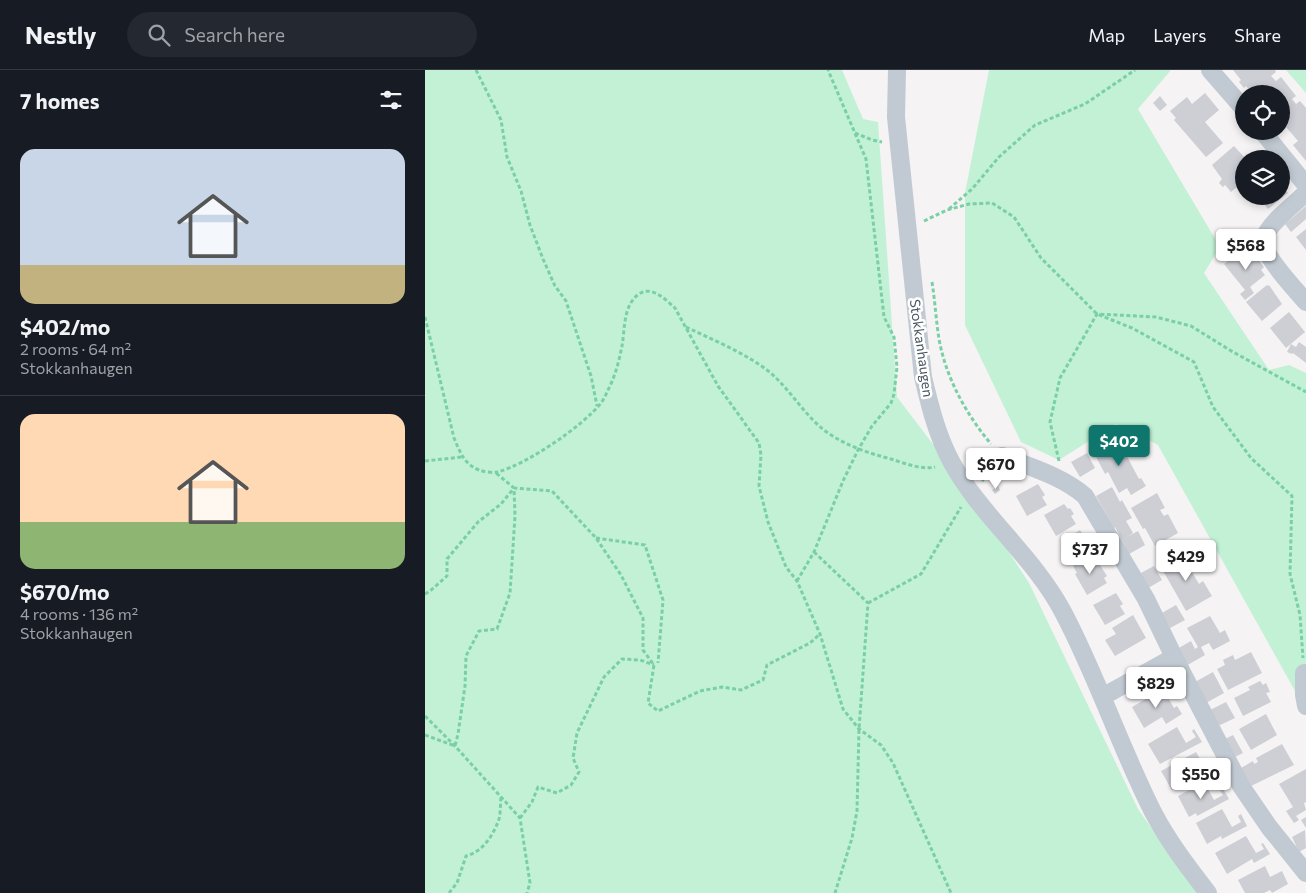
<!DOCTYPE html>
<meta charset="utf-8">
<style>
:root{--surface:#171b24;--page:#242831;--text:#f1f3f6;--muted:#9ea1a6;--line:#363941;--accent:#0f766e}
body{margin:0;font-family:Commissioner,sans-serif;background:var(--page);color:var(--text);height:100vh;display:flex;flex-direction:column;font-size:19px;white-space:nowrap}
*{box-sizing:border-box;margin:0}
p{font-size:16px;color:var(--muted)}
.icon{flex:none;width:28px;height:28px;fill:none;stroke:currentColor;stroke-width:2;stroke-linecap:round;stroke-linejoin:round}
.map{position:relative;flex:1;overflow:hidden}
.sheet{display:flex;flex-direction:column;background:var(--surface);width:425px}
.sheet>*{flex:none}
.buttons{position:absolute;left:810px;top:15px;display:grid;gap:10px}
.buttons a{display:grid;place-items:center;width:55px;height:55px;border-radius:50%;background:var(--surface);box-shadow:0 2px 8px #0003;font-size:25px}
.price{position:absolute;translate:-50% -42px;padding:0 11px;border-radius:5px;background:#fff;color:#222;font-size:16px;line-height:32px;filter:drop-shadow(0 1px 2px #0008)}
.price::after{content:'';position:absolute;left:50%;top:30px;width:15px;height:11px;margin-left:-8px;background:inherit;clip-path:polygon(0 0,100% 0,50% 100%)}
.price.on{background:var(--accent);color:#fff}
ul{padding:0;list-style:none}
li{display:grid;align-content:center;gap:10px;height:265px;padding:0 20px}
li+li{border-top:1px solid var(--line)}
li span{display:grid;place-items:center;height:155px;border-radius:15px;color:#555}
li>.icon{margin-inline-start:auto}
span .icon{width:90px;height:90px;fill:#fffc;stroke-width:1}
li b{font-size:21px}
h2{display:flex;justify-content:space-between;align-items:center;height:60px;padding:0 20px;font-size:21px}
header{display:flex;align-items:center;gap:30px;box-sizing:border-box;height:70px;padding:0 25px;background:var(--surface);border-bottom:1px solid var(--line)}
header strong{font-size:24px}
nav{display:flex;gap:28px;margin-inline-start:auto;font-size:18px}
.search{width:350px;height:45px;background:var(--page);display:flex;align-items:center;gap:12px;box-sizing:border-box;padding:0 18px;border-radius:28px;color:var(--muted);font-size:19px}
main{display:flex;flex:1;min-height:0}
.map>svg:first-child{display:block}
.green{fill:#c3f1d5}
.building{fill:#cdcfd5}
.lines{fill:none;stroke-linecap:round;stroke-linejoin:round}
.path{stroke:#7ad0a6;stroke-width:3;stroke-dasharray:4 2.5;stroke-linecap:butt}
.minor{stroke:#c1cad2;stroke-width:18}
.labels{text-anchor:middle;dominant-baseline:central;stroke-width:5;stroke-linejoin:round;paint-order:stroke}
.street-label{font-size:14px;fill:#4a5661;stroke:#fff}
</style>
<header>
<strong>Nestly</strong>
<div class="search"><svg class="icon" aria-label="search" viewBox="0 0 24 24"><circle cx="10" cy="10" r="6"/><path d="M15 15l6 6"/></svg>Search here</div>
<nav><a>Map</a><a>Layers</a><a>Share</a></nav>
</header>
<main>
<section class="sheet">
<h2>7 homes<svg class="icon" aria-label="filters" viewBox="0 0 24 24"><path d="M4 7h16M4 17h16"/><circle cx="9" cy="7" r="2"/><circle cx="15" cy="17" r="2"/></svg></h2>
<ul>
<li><span style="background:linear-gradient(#c9d6e8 75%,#c2b280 0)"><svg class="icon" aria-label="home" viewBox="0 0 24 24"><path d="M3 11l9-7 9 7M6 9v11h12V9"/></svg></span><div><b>$402/mo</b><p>2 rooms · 64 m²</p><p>Stokkanhaugen</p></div></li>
<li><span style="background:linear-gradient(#ffd9b3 70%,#8fb573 0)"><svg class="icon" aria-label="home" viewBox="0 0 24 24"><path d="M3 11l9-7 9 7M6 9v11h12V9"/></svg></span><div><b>$670/mo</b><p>4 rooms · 136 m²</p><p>Stokkanhaugen</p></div></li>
</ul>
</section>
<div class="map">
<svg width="881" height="823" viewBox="0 0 881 823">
<rect width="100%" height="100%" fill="#f5f3f3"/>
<path class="green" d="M 0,0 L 417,0 L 438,49 L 453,52 L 472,327 L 549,428 L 604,513 L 713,739 L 772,823 L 0,823 Z
M 564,0 L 746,0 L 713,39 L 795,177 L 779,203 L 844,300 L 864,295 L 881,303 L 881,594 L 870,621 L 733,375 L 691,354 L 634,390 L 596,372 L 540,255 L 540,123 Z
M 861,0 L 881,0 L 881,23 Z"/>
<path class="building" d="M 808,0 L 850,0 L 851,2 L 846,6 L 851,11 L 856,7 L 871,26 L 867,29 L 871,34 L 875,31 L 881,38 L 881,91 L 868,75 L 873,71 L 856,51 L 856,24 L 828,24 L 821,16 L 819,18 L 814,12 L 816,10 Z
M 780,23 L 794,40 L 780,52 L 798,73 L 781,87 L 749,50 L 751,48 L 745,41 L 762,27 L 767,34 Z
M 735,26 L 742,35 L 735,41 L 728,33 Z
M 809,76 L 821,89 L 819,89 L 819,111 L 806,122 L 800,115 L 798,117 L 794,113 L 797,109 L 787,95 Z
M 856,115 L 863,123 L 843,139 L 833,126 L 856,126 Z
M 881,136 L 881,149 L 866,162 L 860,154 Z
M 881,159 L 881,180 L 871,167 Z
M 819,179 L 825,187 L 828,184 L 839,197 L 836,200 L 840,205 L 825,217 L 829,223 L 820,230 L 815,224 L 820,220 L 799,194 Z
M 842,215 L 843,216 L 844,215 L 857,234 L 837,251 L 821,232 Z
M 864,242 L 880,262 L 861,278 L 845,258 Z
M 874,272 L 881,277 L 881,293 L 868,283 L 867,284 L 862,282 L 866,274 L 871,277 Z
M 692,368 L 714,409 L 716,408 L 721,416 L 706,425 L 702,418 L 694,423 L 683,402 L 680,404 L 668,381 Z
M 662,383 L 670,398 L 655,407 L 646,392 Z
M 613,414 L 620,425 L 617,427 L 622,435 L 602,446 L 591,426 Z
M 573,416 L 575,420 L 570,424 L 567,420 Z
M 687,417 L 695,432 L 697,430 L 707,448 L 701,451 L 708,463 L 702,467 L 713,461 L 720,475 L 704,484 L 690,457 L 689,458 L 671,426 Z
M 732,423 L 740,438 L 735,440 L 739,446 L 743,444 L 753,463 L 730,476 L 720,458 L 718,459 L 706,438 Z
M 639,434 L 643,439 L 645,438 L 649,444 L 646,446 L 651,454 L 631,466 L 619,445 Z
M 655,460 L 660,468 L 663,467 L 670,479 L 647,492 L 636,472 Z
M 768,480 L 772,486 L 766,490 L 771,499 L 767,502 L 774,514 L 778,511 L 787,526 L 761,541 L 737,499 Z
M 666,486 L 670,493 L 673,492 L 682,506 L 679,508 L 682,513 L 662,525 L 650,504 L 652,503 L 648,496 Z
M 729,496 L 737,510 L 723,518 L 714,504 Z
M 691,523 L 698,534 L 695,536 L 700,544 L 680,555 L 668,535 Z
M 751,535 L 760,550 L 745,558 L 737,543 Z
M 708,545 L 721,568 L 690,586 L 680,570 L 691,564 L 687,558 Z
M 785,546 L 795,563 L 800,560 L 805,571 L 788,580 L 784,573 L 776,577 L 780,585 L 761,596 L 752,579 L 766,571 L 770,579 L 773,577 L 762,558 Z
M 826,582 L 837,603 L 803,620 L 792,599 L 800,595 L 798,590 L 808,585 L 810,590 Z
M 788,602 L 799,623 L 781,633 L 770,612 Z
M 835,611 L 838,615 L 841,613 L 845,622 L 841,623 L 846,632 L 818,646 L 809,628 L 825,620 L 823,617 Z
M 738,619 L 749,638 L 752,636 L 757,644 L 741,654 L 737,647 L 719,658 L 707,637 Z
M 801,632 L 810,648 L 793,656 L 785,640 Z
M 841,644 L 852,665 L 826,680 L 814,659 Z
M 752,657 L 761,673 L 771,667 L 767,661 L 769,659 L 777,672 L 735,694 L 723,674 Z
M 808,665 L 818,683 L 810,687 L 800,669 Z
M 857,674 L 869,695 L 826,716 L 816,698 L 828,691 L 829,694 L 833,692 L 831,688 Z
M 771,682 L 778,694 L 784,690 L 790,701 L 777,708 L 775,704 L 747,720 L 736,701 Z
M 881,699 L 881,732 L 879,733 L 881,740 L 871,746 L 874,750 L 869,753 L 861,741 L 868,737 L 854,714 Z
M 779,712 L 789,730 L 798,725 L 794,719 L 797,717 L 804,729 L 772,746 L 771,743 L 764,747 L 753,726 Z
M 797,739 L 807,757 L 816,752 L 813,746 L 816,744 L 822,756 L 797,769 L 796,766 L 782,774 L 771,753 Z
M 881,747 L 881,758 L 876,750 Z
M 880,760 L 881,778 L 874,782 L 867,767 Z
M 821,766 L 831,783 L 839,779 L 836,774 L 838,773 L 845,784 L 829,793 L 827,789 L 802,804 L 790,783 Z
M 840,796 L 845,807 L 857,801 L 863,814 L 847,823 L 845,820 L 839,823 L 820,823 L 813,810 Z"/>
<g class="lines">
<path class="path" d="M 51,0 L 76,50 L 82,87 L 96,121 L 105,155 L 118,189 L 130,216 L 141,231 L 166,306 L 172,336
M 430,63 L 447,70 L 457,72
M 524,139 L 547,119 L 574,87 L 610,55 L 660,34 L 710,0
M 499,151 L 522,140 L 544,134 L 567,133 L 589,147 L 616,188 L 672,244 L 707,258 L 769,292 L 788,337 L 826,388 L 867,426 L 865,504 L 875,545 L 878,588
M 507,212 C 510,231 511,250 514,269 C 521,308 541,344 566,374
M 0,247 L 29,368 C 35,382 39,394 54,400 C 59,402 67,403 72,402 C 101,395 158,356 176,333 C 179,329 181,324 183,320 C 190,307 194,291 197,276 C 200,259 198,235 214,224 C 227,215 241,230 250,238 L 293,316 L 334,373 L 336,385 L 334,416 L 343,452 L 361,497 L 372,511 L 395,564 L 418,639 L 434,659 L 456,675 L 468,693 L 526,823
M 261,257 C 288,270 318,282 342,300 C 365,318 379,346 403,363 C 422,376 443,383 466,389 C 479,393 496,400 510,397
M 0,391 L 37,387
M 634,391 L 625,352 L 635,308 L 672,244 L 731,247 L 766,256 L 808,282 L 881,322
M 557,411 L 567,398
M 171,468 L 220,475 L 238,530 L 233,593
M 389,482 L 443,533 L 434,659 L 432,741 L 427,768 L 410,823
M 372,511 L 389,482 L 418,411 L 433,380 L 447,356 L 466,333 L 469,324 L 472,297 L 469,267 L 459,247 L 441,89 L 403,0
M 0,524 L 5,521 L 22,506 L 22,489 L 53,452 L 76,434 L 89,418 L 127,421 L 171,468 L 196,505 L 218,548 L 218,580 L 229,595 L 223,633 L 233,641 L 275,621 L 297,617 L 316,620 L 338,610 L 342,595 L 385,573 L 395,564
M 443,533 L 496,504 L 536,437
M 0,646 L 30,676 L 95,748 L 105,813 L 102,823
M 0,665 L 30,676 L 33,664 L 40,616 L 41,586 L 54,561 L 72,559 L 85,523 L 90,446 L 89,418 L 71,403
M 95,748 L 107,732 L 113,717 L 132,723 L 146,715 L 154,702 L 148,688 L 152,663 L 179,607 L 197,589 L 215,590 L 229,595
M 24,823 L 32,813 L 41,786 C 57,782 67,767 73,752 C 76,745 75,735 76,727"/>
<path class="minor" d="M 472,0 L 471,47 L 498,307 C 505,336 512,366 527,393 C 557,447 609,487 638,542 C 672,606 695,677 728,742 C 743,771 763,797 783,823
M 785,0 L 819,39
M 837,61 L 881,115
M 881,123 C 870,133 842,155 839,169 C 836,184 871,220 881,232
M 577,386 C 605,397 637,406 660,426 L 721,529 L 749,587
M 879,603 L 879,625 L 881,636
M 677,627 L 749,587 L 816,716 L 844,757 L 881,803"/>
</g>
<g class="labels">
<g class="street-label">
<text transform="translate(497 278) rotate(82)">Stokkanhaugen</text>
</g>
</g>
</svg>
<div class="buttons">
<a><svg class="icon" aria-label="locate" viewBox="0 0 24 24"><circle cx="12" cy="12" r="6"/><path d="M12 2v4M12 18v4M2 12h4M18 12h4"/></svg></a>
<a><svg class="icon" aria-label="layers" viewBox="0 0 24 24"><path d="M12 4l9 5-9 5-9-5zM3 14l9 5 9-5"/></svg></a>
</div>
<b class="price" style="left:821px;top:201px">$568</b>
<b class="price on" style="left:694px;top:397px">$402</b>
<b class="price" style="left:571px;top:420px">$670</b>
<b class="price" style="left:665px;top:505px">$737</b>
<b class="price" style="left:761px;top:512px">$429</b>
<b class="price" style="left:731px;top:639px">$829</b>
<b class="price" style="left:776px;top:730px">$550</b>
</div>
</main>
